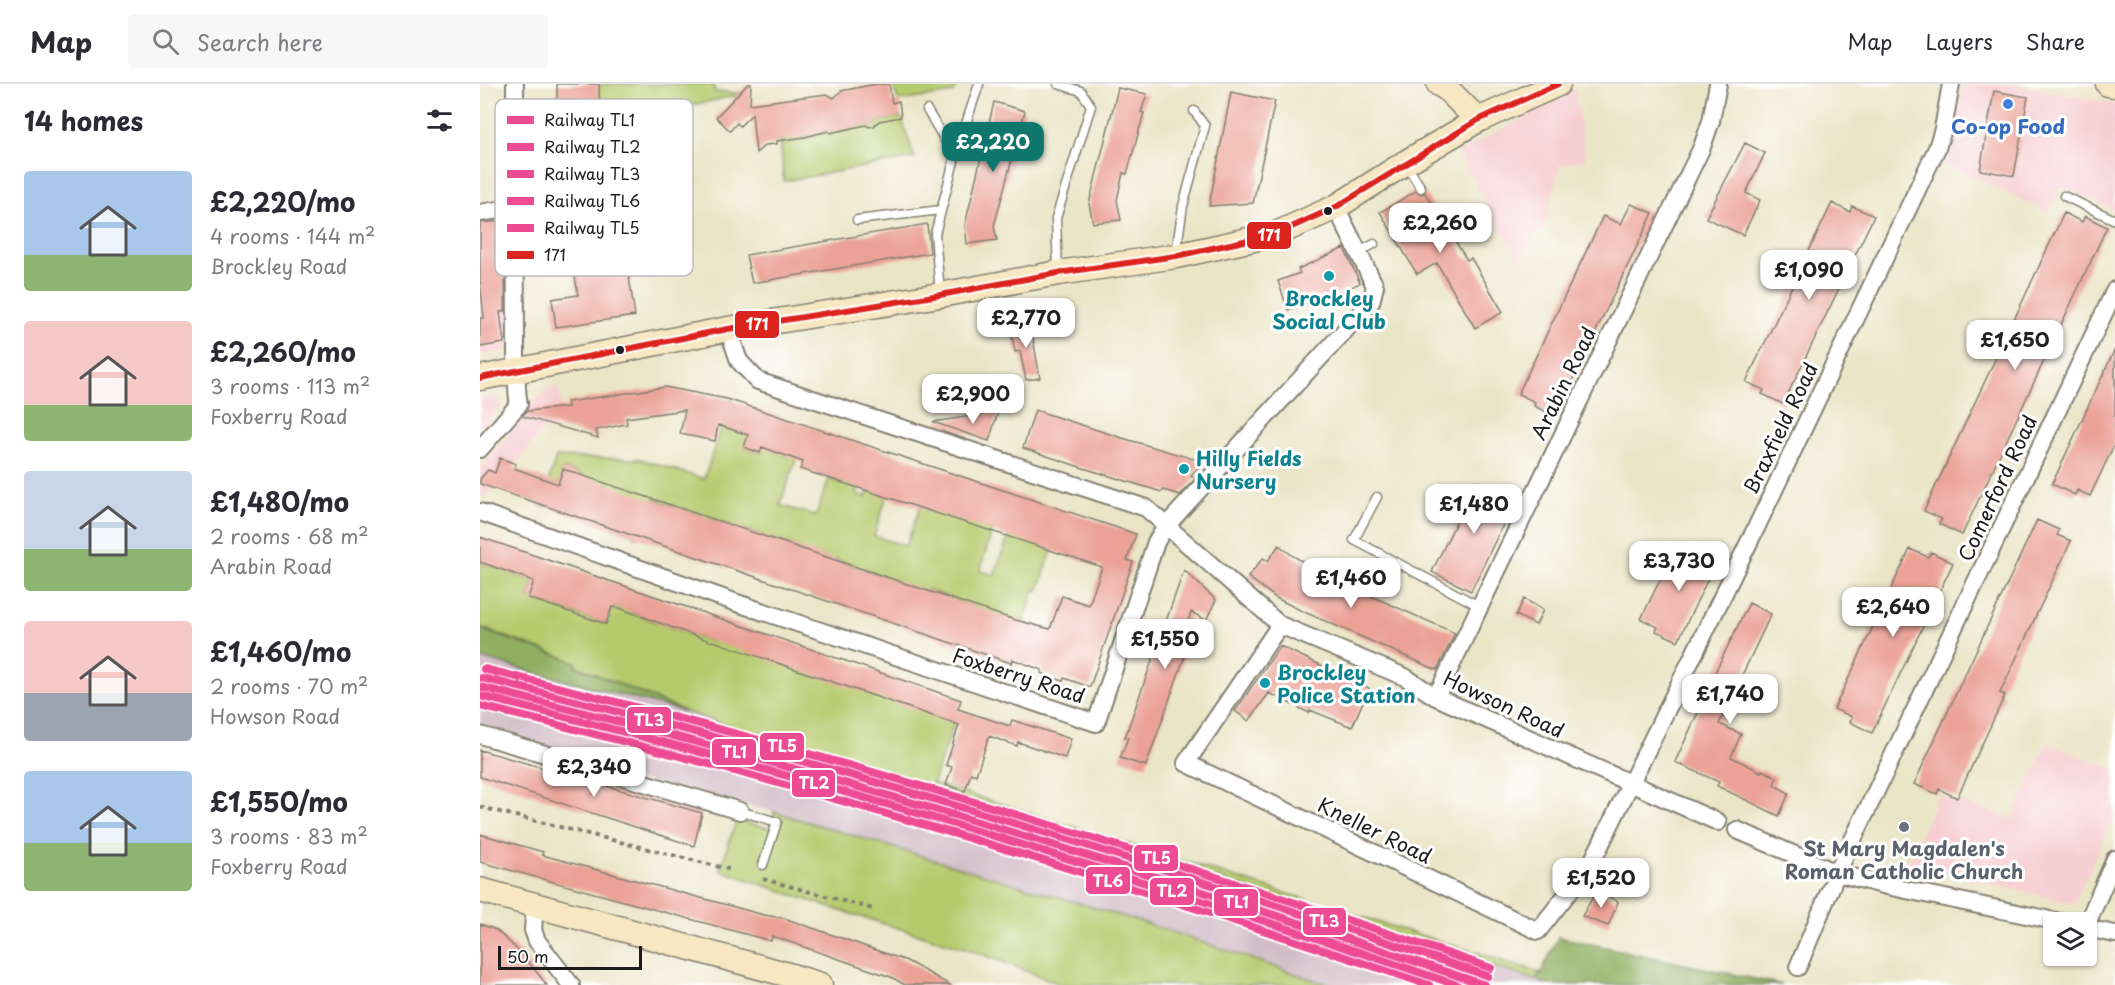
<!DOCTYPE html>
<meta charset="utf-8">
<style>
:root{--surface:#fff;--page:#f7f7f7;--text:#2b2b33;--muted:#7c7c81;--line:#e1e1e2;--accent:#0f766e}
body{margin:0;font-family:"Playpen Sans",sans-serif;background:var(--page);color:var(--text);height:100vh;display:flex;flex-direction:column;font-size:22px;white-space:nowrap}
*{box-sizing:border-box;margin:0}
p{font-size:20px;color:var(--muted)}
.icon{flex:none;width:33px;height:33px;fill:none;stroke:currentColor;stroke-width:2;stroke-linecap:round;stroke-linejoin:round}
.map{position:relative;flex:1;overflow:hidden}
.panel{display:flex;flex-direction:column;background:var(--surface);width:480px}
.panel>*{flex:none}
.fabs{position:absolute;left:1563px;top:828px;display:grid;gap:12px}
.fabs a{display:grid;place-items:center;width:54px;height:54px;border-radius:6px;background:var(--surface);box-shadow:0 2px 4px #0004;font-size:30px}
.scale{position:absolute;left:18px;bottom:15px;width:144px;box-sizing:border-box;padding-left:6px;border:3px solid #1c1c1c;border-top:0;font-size:16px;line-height:21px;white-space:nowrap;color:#1c1c1c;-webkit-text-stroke:4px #fff;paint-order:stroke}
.price{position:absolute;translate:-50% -51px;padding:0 14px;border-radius:12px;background:#fff;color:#222;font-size:20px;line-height:39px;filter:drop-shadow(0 2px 3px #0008)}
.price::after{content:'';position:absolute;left:50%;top:36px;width:18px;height:14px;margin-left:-9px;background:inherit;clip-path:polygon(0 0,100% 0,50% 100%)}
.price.current{background:var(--accent);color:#fff}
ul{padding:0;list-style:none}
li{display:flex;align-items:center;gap:18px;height:150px;padding:0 24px}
li span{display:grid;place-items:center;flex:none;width:168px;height:120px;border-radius:6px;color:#555}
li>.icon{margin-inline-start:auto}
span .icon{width:72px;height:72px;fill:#fffc;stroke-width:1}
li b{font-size:26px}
h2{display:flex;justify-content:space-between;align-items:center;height:72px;padding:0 24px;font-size:26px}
header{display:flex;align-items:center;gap:36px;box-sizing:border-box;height:84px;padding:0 30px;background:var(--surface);border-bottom:2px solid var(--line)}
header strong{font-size:28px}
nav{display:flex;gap:33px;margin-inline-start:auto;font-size:21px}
.search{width:420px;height:54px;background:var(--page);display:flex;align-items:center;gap:15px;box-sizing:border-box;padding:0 21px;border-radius:6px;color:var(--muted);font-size:22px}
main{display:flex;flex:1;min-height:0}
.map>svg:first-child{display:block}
.built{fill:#f7cfd2}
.industrial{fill:#d2bdc6}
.green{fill:#b6ca6d;stroke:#697344;stroke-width:1.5}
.forest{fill:#90ae60;stroke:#56653e;stroke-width:1.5}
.building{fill:#eba196}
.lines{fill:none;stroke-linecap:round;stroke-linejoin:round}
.lane-casing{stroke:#848072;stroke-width:11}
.street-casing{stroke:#848072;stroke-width:20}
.secondary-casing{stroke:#848072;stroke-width:27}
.path{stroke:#848072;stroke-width:4;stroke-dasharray:4.5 4.5;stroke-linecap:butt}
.lane{stroke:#fff;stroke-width:8}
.street{stroke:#fff;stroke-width:16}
.secondary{stroke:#f7e8c3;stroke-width:24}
.bus-1-casing{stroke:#fff;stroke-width:10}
.bus-1{stroke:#dc241f;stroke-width:6}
.rail-1-casing{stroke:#fff;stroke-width:12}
.rail-2-casing{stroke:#fff;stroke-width:12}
.rail-3-casing{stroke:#fff;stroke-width:12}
.rail-4-casing{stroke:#fff;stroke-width:12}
.rail-5-casing{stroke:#fff;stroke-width:12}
.rail-1{stroke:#ee4b95;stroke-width:8}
.rail-2{stroke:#ee4b95;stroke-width:8}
.rail-3{stroke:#ee4b95;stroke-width:8}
.rail-4{stroke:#ee4b95;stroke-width:8}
.rail-5{stroke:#ee4b95;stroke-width:8}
.shop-dot{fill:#3f7fe0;stroke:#fff;stroke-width:2}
.bus-dot{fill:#1c1c1c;stroke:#fff;stroke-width:2}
.culture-dot{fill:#0f9aa8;stroke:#fff;stroke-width:2}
.worship-dot{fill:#6b7280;stroke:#fff;stroke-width:2}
.labels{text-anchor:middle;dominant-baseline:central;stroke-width:6;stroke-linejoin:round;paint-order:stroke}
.shop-label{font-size:20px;font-weight:bold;fill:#366cbe;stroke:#fff}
.culture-label{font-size:20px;font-weight:bold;fill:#0d838f;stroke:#fff;text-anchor:start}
.street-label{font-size:20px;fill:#1c1c1c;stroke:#fff}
.worship-label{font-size:20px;font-weight:bold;fill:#5b616d;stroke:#fff}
.key{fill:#fff;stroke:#bbb;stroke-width:1.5}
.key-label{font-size:16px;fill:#1c1c1c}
.line-badge{stroke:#fff;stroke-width:2}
.badge-label{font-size:16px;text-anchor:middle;font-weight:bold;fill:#fff}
</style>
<header>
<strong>Map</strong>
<div class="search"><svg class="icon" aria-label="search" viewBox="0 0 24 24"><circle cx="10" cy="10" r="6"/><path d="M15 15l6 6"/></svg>Search here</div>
<nav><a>Map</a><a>Layers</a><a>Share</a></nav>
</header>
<main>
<section class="panel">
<h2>14 homes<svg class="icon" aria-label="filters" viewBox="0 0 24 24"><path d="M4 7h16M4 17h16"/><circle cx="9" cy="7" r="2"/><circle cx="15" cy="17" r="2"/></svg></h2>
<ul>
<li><span style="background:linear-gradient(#a9c7e8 70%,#8fb573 0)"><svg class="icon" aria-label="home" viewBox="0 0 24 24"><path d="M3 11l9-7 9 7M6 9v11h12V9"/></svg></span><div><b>£2,220/mo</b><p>4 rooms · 144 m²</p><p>Brockley Road</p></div></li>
<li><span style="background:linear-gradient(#f6c9c9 70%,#8fb573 0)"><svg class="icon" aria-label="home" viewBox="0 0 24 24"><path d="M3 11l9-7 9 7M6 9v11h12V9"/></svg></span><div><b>£2,260/mo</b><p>3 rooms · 113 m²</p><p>Foxberry Road</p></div></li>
<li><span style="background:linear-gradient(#c9d6e8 65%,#8fb573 0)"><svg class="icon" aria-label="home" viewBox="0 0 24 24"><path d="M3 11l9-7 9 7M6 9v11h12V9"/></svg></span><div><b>£1,480/mo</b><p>2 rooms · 68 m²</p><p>Arabin Road</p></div></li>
<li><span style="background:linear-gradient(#f6c9c9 60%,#9aa5b1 0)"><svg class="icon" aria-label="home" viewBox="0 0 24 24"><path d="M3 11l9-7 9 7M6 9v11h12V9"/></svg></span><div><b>£1,460/mo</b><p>2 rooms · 70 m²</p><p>Howson Road</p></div></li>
<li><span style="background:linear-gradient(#a9c7e8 60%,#8fb573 0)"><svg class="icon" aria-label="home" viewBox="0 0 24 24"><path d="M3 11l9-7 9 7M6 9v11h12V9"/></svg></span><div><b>£1,550/mo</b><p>3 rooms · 83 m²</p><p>Foxberry Road</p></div></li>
</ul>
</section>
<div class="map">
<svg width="1635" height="901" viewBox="0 0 1635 901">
<rect width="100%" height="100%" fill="#fff"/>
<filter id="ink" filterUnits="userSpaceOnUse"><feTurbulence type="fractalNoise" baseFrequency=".0167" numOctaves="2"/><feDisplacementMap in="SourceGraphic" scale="12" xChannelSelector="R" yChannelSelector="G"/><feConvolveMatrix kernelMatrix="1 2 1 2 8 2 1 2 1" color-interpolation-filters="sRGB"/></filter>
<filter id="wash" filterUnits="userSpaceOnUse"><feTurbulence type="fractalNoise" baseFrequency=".008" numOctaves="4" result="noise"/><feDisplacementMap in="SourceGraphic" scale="24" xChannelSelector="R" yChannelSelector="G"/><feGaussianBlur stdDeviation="1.35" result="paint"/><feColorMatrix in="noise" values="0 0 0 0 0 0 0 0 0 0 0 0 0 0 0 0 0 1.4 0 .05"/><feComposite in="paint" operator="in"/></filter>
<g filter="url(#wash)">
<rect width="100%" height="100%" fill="#ebe5c7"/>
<path class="built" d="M 1482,0 L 1530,0 L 1635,20 L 1635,127 L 1581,102 L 1568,128 L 1465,80 L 1473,58 Z
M 1095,6 L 1106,75 L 1080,81 L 1066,139 L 1038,175 L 978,69 Z
M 31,134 L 28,267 L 0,271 L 0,138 Z
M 78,303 L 86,345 L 63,345 L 36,380 L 20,375 L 6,414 L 0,412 L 0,386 L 62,308 Z
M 14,312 L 22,322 L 0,346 L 0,315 Z
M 1567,659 L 1635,685 L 1635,729 L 1594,820 L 1428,779 L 1458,711 L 1532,735 Z"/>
<path class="industrial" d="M 0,574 L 206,628 L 803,815 L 1069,901 L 849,901 L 665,839 L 294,728 L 0,657 Z"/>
<path class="green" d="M 121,0 L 233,0 L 235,8 L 268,9 L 194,25 L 194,110 L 124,123 L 120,119 L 120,102 L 101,51 L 124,51 L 124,36 L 120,33 L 119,19 L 102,3 L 120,3 Z
M 412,0 L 478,0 L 473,9 L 419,17 Z
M 421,33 L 435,74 L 304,97 L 300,54 L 319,51 L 321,54 L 348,47 L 351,49 L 358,46 L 360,48 L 386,41 L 389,43 L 394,42 L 399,37 Z
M 250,316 L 254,317 L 247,344 L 268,351 L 265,363 L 280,369 L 285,353 L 297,356 L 294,367 L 310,373 L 320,364 L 300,421 L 336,432 L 349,395 L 359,398 L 366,379 L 379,403 L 377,410 L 386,413 L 394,389 L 407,411 L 394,452 L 426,462 L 440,423 L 517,430 L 500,487 L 514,491 L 529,452 L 578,449 L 558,507 L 554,506 L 539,554 L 537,554 L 543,537 L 532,534 L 527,550 L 493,522 L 475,516 L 469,532 L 461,529 L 466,512 L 447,506 L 441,522 L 397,508 L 403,492 L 384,485 L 378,501 L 370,498 L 375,482 L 356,475 L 350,492 L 337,513 L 332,512 L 339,490 L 311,461 L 293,455 L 278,468 L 284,452 L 265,445 L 258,461 L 245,482 L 242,482 L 249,459 L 244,457 L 249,440 L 230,434 L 225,450 L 217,447 L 222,431 L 203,425 L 189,438 L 195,422 L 174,415 L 164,431 L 157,453 L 153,452 L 160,430 L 99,409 L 104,392 L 84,385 L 78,401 L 72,400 L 65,423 L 61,421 L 76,373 L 160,375 L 224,395 Z
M 0,478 L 54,497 L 48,514 L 126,540 L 132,523 L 139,525 L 146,504 L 151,529 L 232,558 L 241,535 L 474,639 L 453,699 L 1061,889 L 1055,896 L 803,815 L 206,628 L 96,582 L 87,575 L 0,543 Z
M 294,728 L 665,839 L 849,901 L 583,901 L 491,866 L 348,823 L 240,786 L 256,737 L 290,744 Z"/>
<path class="forest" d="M 0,545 L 96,578 L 96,582 L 206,628 L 0,574 Z
M 1078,853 L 1303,901 L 1069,901 L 1055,896 L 1061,889 Z"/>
<g id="blocks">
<path class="building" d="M 77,0 L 119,0 L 120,40 L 123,40 L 121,110 L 77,112 Z
M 268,0 L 271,0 L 270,20 L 347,10 L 354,14 L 361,7 L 396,0 L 409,0 L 412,19 L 419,17 L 421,33 L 399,37 L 394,42 L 389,43 L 386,41 L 350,49 L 348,47 L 325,53 L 297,57 L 297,60 L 285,61 L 276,69 L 272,30 L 260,42 L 257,39 L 250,47 L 236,33 Z
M 638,4 L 667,10 L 661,28 L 664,29 L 647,90 L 643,89 L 637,116 L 641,136 L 613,139 L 609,120 Z
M 1514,7 L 1548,13 L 1534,92 L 1500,86 Z
M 751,8 L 795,17 L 773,119 L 729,122 Z
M 514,18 L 545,27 L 514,142 L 517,156 L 487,160 L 485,141 Z
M 1265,59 L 1285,69 L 1266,109 L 1280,116 L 1263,151 L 1226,134 Z
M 936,107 L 941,110 L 945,109 L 987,176 L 991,174 L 1023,228 L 995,244 L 957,179 L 937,190 L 900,128 Z
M 1352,119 L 1370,128 L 1372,122 L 1394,132 L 1303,320 L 1282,310 L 1284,306 L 1266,298 Z
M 1151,120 L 1173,129 L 1075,332 L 1054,322 L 1055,318 L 1038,310 L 1123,132 L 1141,140 Z
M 1584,129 L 1602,138 L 1605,132 L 1627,143 L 1482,451 L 1459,440 L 1462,435 L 1444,427 Z
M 25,137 L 25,227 L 20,228 L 24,259 L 0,263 L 0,234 L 4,234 L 0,196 L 0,139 Z
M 447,140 L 450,169 L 272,199 L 266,171 Z
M 864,164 L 880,199 L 844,216 L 842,213 L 808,226 L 798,197 L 820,189 L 818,185 Z
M 147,179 L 155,232 L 76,243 L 72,215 L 98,211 L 94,187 Z
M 550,238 L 560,294 L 546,296 L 540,267 L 535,268 L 530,241 Z
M 1635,265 L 1635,359 L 1610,412 L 1597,406 L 1595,411 L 1572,400 Z
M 185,303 L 247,315 L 656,450 L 647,476 L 653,478 L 610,603 L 584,594 L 583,597 L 561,589 L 562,586 L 532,575 L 531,579 L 0,400 L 0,395 L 8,386 L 15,389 L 20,374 L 36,380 L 34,384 L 78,400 L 83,385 L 532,535 L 570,545 L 582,512 L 609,521 L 622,483 L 320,385 L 323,378 L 282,363 L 280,369 L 264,363 L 268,351 L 238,341 L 235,357 L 200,350 L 205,326 L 146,334 L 147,340 L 116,346 L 118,354 L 42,332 L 47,327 L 88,323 L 87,318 Z
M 555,326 L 639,353 L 724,378 L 710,392 L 716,394 L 700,411 L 683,406 L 682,408 L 600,383 L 543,364 Z
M 518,328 L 509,357 L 453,338 Z
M 995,399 L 1013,407 L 1016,402 L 1037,412 L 991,507 L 952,488 Z
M 1557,436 L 1579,446 L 1577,451 L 1591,457 L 1520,609 L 1525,611 L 1477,714 L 1459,705 L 1457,710 L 1434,700 Z
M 0,453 L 481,616 L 478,625 L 530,642 L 532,636 L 591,655 L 585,674 L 538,658 L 537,662 L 509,652 L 496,691 L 491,689 L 485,707 L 466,701 L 472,683 L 466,681 L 479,641 L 233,557 L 232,558 L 139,524 L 132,523 L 126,540 L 48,514 L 54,497 L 0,478 Z
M 799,461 L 813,472 L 855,496 L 975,549 L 957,586 L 820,526 L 796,514 L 768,493 L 783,474 L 788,477 Z
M 1196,463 L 1214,471 L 1216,466 L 1237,476 L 1198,557 L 1176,547 L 1178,543 L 1161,535 Z
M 1430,465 L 1448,473 L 1451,468 L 1473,479 L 1392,649 L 1370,638 L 1372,633 L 1354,625 Z
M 704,486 L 736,516 L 726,536 L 711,528 L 700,563 L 707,566 L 666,682 L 640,674 L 648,654 L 645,653 Z
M 1044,515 L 1063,526 L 1056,541 L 1036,531 Z
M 1269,519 L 1291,530 L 1239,640 L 1261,650 L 1251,673 L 1281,688 L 1282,686 L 1297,693 L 1294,701 L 1309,709 L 1299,732 L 1237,702 L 1239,698 L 1195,678 L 1220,624 L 1218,623 Z
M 800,562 L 889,604 L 872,643 L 830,626 L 829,629 L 789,609 L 769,637 L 755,627 Z
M 0,666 L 222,729 L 214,762 L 0,693 Z
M 0,750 L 63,768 L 62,771 L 284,831 L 304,834 L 427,877 L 470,901 L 425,901 L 411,893 L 292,852 L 291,857 L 0,778 Z
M 1117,806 L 1138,818 L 1128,842 L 1102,832 Z
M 0,840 L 16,846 L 42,870 L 67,901 L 0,901 Z"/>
</g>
</g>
<g filter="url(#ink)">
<use href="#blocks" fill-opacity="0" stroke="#848072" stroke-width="1.5"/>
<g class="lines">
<g class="lane-casing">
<path id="lane" d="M 447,26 L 475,73
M 927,82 L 941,104
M 1584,112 L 1635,136
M 377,136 L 461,126
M 879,168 L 894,160
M 696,169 L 703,122 L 725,42 L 714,27
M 578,188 L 576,134 L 611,22 L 601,7 L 578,0
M 460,209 L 455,150 L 475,73 L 499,0
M 897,413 L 874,456 L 999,522
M 260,727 L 297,738 L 283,781"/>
</g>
<g class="street-casing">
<path id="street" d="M 0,129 L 36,123
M 248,245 L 259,277 L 278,297 L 666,424 L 800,541 L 925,593 L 956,613 L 1238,738
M 0,365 L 39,320 C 35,303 38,289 36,272 L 35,0
M 0,428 L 257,519 L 616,639 L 676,458 L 685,443 L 891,218 L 895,202 L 856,123
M 800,541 L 706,679 L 1058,847 L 1111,780 L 1275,446 L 1457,64 L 1463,45 L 1471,0
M 956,613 L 1222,63 L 1231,37 L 1238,0
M 0,651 L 260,727
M 1257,746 L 1357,789 L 1407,802 L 1580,838
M 55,822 L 53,846 L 57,857 L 91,901
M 1606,842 L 1635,775
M 1606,844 L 1635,850
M 1318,883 L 1357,789 L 1635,206"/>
</g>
<g class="secondary-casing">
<path id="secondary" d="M 959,0 L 966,4 L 998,36
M 1628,0 L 1635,1
M 0,294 L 248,245 L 460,211 L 578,189 L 696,172 L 796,150 L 856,123 L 925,79 L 998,36 L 1078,0
M 0,806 L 305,890 L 340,901"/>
</g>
<path class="path" d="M 0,723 L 252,786
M 283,795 L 393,825"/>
<use href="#lane" class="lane"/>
<use href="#street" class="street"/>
<use href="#secondary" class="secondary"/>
<g class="bus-1-casing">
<path id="bus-1" d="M 0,294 L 248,245 L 460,211 L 578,189 L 696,172 L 796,150 L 856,123 L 998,36 L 1078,0"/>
</g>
<use href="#bus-1" class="bus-1"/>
<g class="rail-1-casing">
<path id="rail-1" d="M 0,603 C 340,684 674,789 1005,901"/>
</g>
<g class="rail-2-casing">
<path id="rail-2" d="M 0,612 C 330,691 655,792 977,901"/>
</g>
<g class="rail-3-casing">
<path id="rail-3" d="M 2,594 C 342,675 677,780 1008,892"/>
</g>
<g class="rail-4-casing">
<path id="rail-4" d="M 0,622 C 321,698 636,796 949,901"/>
</g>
<g class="rail-5-casing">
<path id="rail-5" d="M 4,585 C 345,667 679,771 1011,884"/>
</g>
<use href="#rail-1" class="rail-1"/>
<use href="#rail-2" class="rail-2"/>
<use href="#rail-3" class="rail-3"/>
<use href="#rail-4" class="rail-4"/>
<use href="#rail-5" class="rail-5"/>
</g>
</g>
<circle class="shop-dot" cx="1528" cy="20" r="6"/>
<g class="bus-dot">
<circle cx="848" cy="127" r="5"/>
<circle cx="140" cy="266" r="5"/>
</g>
<g class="culture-dot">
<circle cx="849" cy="192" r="6"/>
<circle cx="704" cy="385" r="6"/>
<circle cx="785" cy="599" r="6"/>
</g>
<circle class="worship-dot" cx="1424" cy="743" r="6"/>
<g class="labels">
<g class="shop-label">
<text x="1528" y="42">Co-op Food</text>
</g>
<g class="culture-label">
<text x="849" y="214" text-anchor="middle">Brockley<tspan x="849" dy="23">Social Club</tspan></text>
<text x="716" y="374">Hilly Fields<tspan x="716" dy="23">Nursery</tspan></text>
<text x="797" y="588">Brockley<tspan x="797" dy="23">Police Station</tspan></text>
</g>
<g class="street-label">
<text transform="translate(1083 299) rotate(-64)">Arabin Road</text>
<text transform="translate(1300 344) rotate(-64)">Braxfield Road</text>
<text transform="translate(1517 404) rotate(-65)">Comerford Road</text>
<text transform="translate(539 591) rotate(18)">Foxberry Road</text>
<text transform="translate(1024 620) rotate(25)">Howson Road</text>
<text transform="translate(895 746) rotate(26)">Kneller Road</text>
</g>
<g class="worship-label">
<text x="1424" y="764">St Mary Magdalen's<tspan x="1424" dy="23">Roman Catholic Church</tspan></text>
</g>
</g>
<rect x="15" y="15" width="198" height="177" rx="9" class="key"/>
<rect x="27" y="32" width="27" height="8" fill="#ee4b95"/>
<rect x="27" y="59" width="27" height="8" fill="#ee4b95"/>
<rect x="27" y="86" width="27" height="8" fill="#ee4b95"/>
<rect x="27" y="113" width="27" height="8" fill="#ee4b95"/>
<rect x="27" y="140" width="27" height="8" fill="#ee4b95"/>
<rect x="27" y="167" width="27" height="8" fill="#dc241f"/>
<g class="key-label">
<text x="64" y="42">Railway TL1</text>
<text x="64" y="69">Railway TL2</text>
<text x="64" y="96">Railway TL3</text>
<text x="64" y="123">Railway TL6</text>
<text x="64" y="150">Railway TL5</text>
<text x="64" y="177">171</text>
</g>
<g class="line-badge">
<rect x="766" y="137" width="46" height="29" rx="6" fill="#dc241f"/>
<rect x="254" y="226" width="46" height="29" rx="6" fill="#dc241f"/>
<rect x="146" y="622" width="46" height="28" rx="6" fill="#ee4b95"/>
<rect x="279" y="648" width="46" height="29" rx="6" fill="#ee4b95"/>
<rect x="231" y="654" width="46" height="28" rx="6" fill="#ee4b95"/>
<rect x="311" y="685" width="45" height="29" rx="6" fill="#ee4b95"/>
<rect x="653" y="760" width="46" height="28" rx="6" fill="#ee4b95"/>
<rect x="605" y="782" width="46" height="29" rx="6" fill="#ee4b95"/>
<rect x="669" y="793" width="46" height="29" rx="6" fill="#ee4b95"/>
<rect x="733" y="804" width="46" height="29" rx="6" fill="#ee4b95"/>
<rect x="822" y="823" width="45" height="29" rx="6" fill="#ee4b95"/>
</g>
<g class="badge-label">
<text x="789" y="157">171</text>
<text x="277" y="246">171</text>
<text x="169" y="642">TL3</text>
<text x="302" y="668">TL5</text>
<text x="254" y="674">TL1</text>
<text x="334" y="705">TL2</text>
<text x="676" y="780">TL5</text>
<text x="628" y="803">TL6</text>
<text x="692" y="813">TL2</text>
<text x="756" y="824">TL1</text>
<text x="844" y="843">TL3</text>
</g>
</svg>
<div class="fabs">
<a><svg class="icon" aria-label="layers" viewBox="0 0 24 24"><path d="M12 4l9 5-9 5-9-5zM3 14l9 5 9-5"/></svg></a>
</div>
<div class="scale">50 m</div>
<b class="price current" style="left:513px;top:89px">£2,220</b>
<b class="price" style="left:960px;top:170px">£2,260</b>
<b class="price" style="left:1329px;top:217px">£1,090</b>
<b class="price" style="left:546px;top:265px">£2,770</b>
<b class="price" style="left:1535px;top:287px">£1,650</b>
<b class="price" style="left:493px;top:341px">£2,900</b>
<b class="price" style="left:994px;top:451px">£1,480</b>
<b class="price" style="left:1199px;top:508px">£3,730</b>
<b class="price" style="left:871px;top:525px">£1,460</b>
<b class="price" style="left:1413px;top:554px">£2,640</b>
<b class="price" style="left:685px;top:586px">£1,550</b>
<b class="price" style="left:1250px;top:641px">£1,740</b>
<b class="price" style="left:114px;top:714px">£2,340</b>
<b class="price" style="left:1121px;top:825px">£1,520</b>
</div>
</main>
